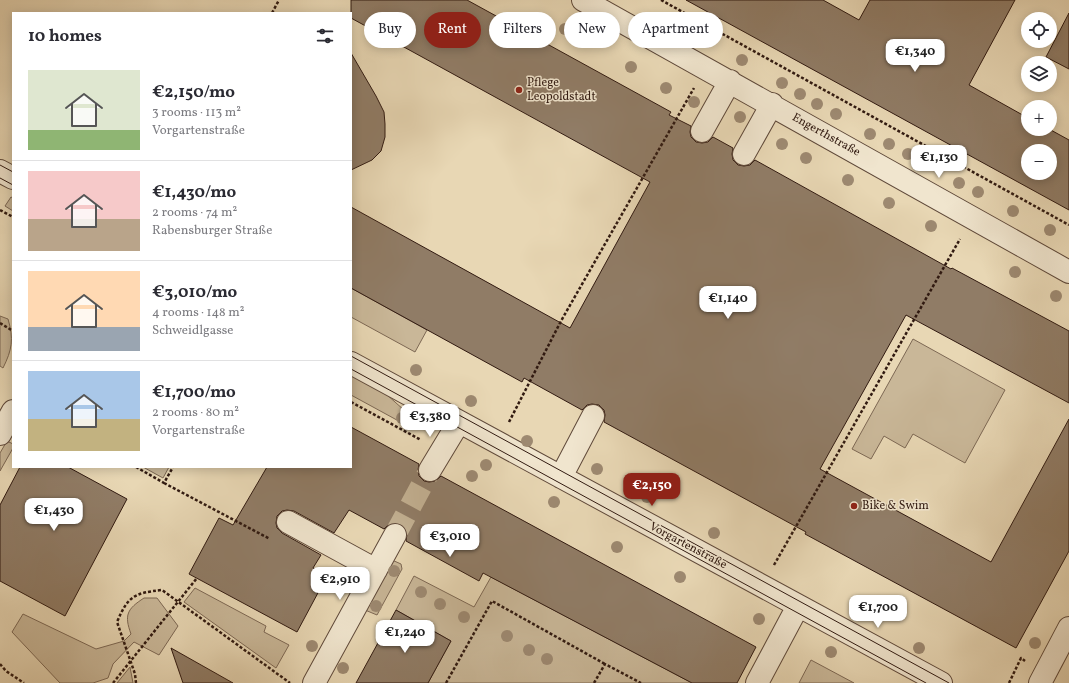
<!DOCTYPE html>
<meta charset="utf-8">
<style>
:root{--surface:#fff;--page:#f7f7f7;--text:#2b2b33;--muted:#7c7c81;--line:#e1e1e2;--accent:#8f2418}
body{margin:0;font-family:Vollkorn,serif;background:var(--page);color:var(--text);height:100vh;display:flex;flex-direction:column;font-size:15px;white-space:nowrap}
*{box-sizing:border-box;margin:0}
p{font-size:13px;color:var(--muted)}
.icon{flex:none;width:22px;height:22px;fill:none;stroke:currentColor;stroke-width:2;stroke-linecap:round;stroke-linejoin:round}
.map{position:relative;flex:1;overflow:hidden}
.drawer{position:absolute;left:12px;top:12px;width:340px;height:456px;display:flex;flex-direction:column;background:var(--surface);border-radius:0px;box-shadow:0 2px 10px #0003}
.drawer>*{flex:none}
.hud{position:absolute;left:364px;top:12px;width:380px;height:36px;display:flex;gap:8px}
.tools{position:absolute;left:1021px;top:12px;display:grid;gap:8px}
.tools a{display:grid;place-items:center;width:36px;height:36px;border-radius:50%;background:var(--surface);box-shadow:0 2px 10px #0003;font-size:20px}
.price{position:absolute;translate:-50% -34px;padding:0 9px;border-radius:8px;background:#fff;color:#222;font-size:13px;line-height:26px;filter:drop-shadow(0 1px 2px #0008)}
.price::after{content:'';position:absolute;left:50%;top:24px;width:12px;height:9px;margin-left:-6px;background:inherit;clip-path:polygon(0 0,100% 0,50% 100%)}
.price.selected{background:var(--accent);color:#fff}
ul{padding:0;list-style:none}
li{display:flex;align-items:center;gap:12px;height:100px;padding:0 16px}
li+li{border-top:1px solid var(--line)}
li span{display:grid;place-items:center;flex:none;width:112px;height:80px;border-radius:0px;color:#555}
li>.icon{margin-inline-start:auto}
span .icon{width:48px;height:48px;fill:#fffc;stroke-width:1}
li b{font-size:17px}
h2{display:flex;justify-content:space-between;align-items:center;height:48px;padding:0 16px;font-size:17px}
.chip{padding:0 14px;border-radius:18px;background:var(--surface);box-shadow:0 2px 10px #0003;font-size:14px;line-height:36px}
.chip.selected{background:var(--accent);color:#fff}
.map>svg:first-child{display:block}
.green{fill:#c9b798;stroke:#7d6854}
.building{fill:#907c66;stroke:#311a11;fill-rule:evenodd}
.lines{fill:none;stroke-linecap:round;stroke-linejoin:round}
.minor-tunnel{stroke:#c3b193;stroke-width:22;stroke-dasharray:22 11;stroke-linecap:butt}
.minor-casing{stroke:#5f493a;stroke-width:24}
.path{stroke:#311a11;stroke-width:2.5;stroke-dasharray:3 2;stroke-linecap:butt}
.minor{stroke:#f0e5ce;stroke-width:22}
.tram{stroke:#311a11;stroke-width:1}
.tree{fill:#9d8971}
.poi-dot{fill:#8f2418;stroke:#f0e5ce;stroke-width:1.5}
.labels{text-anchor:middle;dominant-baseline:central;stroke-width:3;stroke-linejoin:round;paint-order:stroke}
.poi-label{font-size:12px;fill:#311a11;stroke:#f0e5ce;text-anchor:start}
.street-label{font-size:12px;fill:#311a11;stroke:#f0e5ce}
</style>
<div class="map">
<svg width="1069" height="683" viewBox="0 0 1069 683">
<rect width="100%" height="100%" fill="#e8d7b4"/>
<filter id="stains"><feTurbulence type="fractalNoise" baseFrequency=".005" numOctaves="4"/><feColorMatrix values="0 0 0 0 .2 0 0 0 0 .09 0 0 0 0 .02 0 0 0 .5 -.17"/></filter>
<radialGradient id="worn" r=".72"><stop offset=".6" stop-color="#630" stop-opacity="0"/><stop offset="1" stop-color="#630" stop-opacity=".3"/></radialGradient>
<path class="green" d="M 11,197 L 13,198 L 13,211 L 5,206 Z
M 351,288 L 427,330 L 415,352 L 351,317 Z
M 0,316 L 8,319 C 14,339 12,350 3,368 L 0,366 Z
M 913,339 L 1005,390 L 965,463 L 913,434 L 905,448 L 884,436 L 871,459 L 852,449 Z
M 351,373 L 386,394 L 413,418 L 410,424 L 406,425 L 351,395 Z
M 7,441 L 13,444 L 13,448 L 0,471 L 0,453 Z
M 143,467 L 169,467 L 163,478 Z
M 392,560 L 401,564 L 402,569 L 377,615 L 365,610 Z
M 414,576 L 474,607 L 491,577 L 692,683 L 428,683 L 451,641 L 396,610 Z
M 195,588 L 266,626 L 264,632 L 289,645 L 276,668 L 184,602 Z
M 144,598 L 157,598 L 178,626 L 159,655 L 134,642 L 113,664 L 108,678 L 93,683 L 60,683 L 12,632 L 23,614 L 96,649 L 124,641 L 131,634 C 124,615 127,609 144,598 Z
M 811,660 L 854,683 L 799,683 Z
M 130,667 L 133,683 L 117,683 Z"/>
<path class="building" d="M 351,0 L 467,0 L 671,112 L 669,115 L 691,126 L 690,132 L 691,137 L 696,142 L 702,143 L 708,142 L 713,137 L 733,148 L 732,154 L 733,160 L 738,165 L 744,166 L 750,165 L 755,160 L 951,269 L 952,268 L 1069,331 L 1069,403 L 906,315 L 820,469 L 991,562 L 1069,419 L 1069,551 L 1016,648 L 805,534 L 806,532 L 604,422 L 605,415 L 604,410 L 599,405 L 592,404 L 587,405 L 582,410 L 524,378 L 522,382 L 351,288 L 351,207 L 570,328 L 650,182 L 351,18 Z
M 686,0 L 823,0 L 859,20 L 870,0 L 1015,0 L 969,85 L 1028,118 L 1028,129 L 1049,129 L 1069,140 L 1069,210 ZM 1028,151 L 1050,151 L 1050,173 L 1028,173 Z
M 1069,13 L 1069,69 L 1046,57 Z
M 351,53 L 376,96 L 384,112 L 385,124 L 385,137 L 381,151 L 372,160 L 351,170 Z
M 351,427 L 419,464 L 418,470 L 419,476 L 424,481 L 429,482 L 436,481 L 441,476 L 756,647 L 737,683 L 692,683 L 483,573 L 479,581 L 406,541 L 407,534 L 406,529 L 401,524 L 394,523 L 389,524 L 384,529 L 349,510 L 334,533 L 294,511 L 287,510 L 282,511 L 277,516 L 276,523 L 277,528 L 282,533 L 321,555 L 313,568 L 327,576 L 297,632 L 189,574 L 219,518 L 233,525 L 267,467 L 351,467 Z
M 20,467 L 68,467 L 127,499 L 65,616 L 0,581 L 0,505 Z
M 396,610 L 451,641 L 428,683 L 356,683 Z
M 171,648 L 233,683 L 183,683 Z"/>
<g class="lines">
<path class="minor-tunnel" d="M 395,535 L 430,470"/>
<g class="minor-casing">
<path id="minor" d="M 583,0 L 1069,272
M 702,131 L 730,81
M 744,154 L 772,104
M 0,171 L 13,178
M 351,363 L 941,683
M 0,434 L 13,411
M 430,470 L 459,422
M 561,477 L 593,416
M 288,522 L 376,570
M 314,683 L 395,535
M 757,683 L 798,606
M 1040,683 L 1069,628"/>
</g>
<path class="path" d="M 661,0 L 1069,225
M 272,13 L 279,0
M 0,210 L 13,217
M 0,323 L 13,331
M 351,402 L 421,440
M 509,422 L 561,321 L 694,88
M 136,467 L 164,483 L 173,467
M 164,483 L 270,539
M 774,565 L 960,239
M 0,664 L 6,671 L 24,683
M 113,683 L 197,578
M 136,683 L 135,674 L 117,622 C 128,596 134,593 162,590 L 290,683
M 446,683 L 492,601 L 605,664
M 594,683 L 605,664 L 641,683
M 1009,683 L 1021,658 L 1025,661"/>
<use href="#minor" class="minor"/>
<path class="tram" d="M 0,165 L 13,172
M 0,178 L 13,185
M 351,356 L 949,683
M 351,369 L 926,683"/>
</g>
<g class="tree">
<circle cx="673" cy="23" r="6"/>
<circle cx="565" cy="29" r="6"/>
<circle cx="707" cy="42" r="6"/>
<circle cx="742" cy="60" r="6"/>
<circle cx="631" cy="67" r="6"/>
<circle cx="782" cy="83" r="6"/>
<circle cx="666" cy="88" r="6"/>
<circle cx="800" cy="94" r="6"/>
<circle cx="694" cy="102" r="6"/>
<circle cx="817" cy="104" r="6"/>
<circle cx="836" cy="114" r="6"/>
<circle cx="740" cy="117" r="6"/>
<circle cx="870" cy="134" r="6"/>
<circle cx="782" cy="144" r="6"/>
<circle cx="889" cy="144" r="6"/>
<circle cx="908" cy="154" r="6"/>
<circle cx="806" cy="158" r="6"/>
<circle cx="926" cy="164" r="6"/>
<circle cx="848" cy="180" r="6"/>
<circle cx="959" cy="183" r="6"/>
<circle cx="978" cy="192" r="6"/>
<circle cx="889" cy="203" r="6"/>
<circle cx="1013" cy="211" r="6"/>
<circle cx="931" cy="226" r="6"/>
<circle cx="1050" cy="230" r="6"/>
<circle cx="1015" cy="272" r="6"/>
<circle cx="1056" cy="296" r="6"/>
<circle cx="416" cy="370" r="6"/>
<circle cx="471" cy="401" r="6"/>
<circle cx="402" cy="418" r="6"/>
<circle cx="527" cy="441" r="6"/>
<circle cx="486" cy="465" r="6"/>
<circle cx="597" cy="469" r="6"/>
<circle cx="472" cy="476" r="6"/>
<circle cx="647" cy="497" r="6"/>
<circle cx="554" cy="502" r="6"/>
<circle cx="714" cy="533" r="6"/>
<circle cx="617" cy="547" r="6"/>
<circle cx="394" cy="571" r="6"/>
<circle cx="680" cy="577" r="6"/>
<circle cx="346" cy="580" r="6"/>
<circle cx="421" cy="592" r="6"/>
<circle cx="440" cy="604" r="6"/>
<circle cx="376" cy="606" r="6"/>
<circle cx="855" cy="610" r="6"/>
<circle cx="464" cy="617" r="6"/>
<circle cx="759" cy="619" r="6"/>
<circle cx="507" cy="636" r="6"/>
<circle cx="1035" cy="643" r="6"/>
<circle cx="312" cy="646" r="6"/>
<circle cx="919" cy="648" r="6"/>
<circle cx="529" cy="650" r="6"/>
<circle cx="831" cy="652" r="6"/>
<circle cx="547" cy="659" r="6"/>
<circle cx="343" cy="668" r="6"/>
</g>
<g class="poi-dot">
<circle cx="519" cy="90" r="4"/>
<circle cx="854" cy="506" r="4"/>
</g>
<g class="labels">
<g class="poi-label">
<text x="527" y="83">Pflege<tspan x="527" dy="14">Leopoldstadt</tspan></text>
<text x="862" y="506">Bike &amp; Swim</text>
</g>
<g class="street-label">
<text transform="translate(826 135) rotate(29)">Engerthstraße</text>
<text transform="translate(688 546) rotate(28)">Vorgartenstraße</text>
</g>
</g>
<rect width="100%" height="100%" filter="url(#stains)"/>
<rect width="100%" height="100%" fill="url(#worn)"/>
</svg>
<div class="tools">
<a><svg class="icon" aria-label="locate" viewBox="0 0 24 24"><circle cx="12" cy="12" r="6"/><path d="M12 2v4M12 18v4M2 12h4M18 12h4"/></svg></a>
<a><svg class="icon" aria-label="layers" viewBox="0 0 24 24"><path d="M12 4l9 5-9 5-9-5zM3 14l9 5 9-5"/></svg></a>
<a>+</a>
<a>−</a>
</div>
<b class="price" style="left:915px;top:73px">€1,340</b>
<b class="price" style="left:939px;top:179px">€1,130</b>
<b class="price" style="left:728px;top:320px">€1,140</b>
<b class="price" style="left:430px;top:438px">€3,380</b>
<b class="price selected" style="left:652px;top:507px">€2,150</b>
<b class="price" style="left:54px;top:532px">€1,430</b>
<b class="price" style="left:450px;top:558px">€3,010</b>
<b class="price" style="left:340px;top:601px">€2,910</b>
<b class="price" style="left:878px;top:629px">€1,700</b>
<b class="price" style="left:405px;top:654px">€1,240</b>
<div class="hud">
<a class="chip">Buy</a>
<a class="chip selected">Rent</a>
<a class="chip">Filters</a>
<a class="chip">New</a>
<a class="chip">Apartment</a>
</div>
<section class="drawer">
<h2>10 homes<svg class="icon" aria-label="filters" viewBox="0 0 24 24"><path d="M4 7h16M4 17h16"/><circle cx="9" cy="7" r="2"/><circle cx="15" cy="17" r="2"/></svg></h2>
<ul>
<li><span style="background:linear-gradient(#dfe7d0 75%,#8fb573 0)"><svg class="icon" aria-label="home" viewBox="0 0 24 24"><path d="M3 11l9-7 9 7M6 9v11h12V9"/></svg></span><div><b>€2,150/mo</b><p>3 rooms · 113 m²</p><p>Vorgartenstraße</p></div></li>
<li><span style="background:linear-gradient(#f6c9c9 60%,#b9a48a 0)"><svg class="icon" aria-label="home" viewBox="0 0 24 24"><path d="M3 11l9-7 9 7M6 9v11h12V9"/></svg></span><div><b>€1,430/mo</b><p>2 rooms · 74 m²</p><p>Rabensburger Straße</p></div></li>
<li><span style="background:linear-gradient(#ffd9b3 70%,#9aa5b1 0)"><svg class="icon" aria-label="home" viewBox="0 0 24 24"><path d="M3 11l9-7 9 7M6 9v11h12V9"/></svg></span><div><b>€3,010/mo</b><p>4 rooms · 148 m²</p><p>Schweidlgasse</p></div></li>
<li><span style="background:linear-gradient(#a9c7e8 60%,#c2b280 0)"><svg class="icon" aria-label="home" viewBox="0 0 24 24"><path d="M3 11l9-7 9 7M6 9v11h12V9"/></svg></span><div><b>€1,700/mo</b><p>2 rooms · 80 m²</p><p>Vorgartenstraße</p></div></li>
</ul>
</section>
</div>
